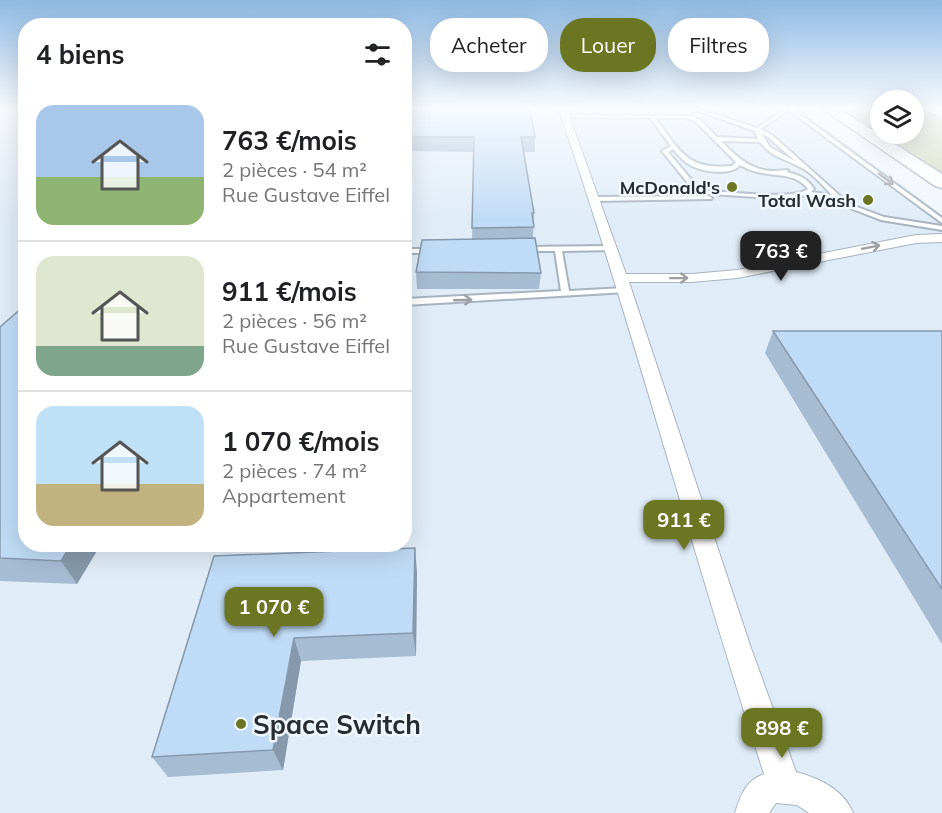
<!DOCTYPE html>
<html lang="fr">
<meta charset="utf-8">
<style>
:root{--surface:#fff;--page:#f6f6f6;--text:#202124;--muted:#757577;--line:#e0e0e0;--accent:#6a7621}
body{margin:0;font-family:Mulish,sans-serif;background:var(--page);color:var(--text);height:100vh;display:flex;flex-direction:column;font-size:22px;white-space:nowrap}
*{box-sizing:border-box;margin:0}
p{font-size:20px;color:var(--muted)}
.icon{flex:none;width:33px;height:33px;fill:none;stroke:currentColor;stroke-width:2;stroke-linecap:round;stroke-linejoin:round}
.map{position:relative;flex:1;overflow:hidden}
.sheet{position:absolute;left:18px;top:18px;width:394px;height:534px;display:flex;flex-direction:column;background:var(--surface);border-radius:24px;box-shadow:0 6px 24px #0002}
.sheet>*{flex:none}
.guide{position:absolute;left:430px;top:18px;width:422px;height:54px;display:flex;gap:12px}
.controls{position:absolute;left:870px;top:90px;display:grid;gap:12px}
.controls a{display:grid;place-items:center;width:54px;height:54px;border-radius:50%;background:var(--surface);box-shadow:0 6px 24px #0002;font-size:30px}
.price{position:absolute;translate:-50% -51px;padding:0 14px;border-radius:12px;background:var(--accent);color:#fff;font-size:20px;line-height:39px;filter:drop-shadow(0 2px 3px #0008)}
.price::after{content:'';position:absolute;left:50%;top:36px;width:18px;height:14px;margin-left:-9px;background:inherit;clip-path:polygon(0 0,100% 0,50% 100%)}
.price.active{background:#222;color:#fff}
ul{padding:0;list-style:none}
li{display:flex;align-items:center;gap:18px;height:150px;padding:0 18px}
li+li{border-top:2px solid var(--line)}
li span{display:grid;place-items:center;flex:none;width:168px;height:120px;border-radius:18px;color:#555}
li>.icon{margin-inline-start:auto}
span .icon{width:72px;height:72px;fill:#fffc;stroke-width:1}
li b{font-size:26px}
h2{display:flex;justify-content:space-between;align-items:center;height:72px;padding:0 18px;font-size:26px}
.tag{padding:0 21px;border-radius:24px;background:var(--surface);box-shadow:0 6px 24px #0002;font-size:21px;line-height:54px}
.tag.active{background:var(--accent);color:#fff}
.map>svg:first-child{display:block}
.built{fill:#e0ecf7}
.green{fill:#d1d7b9}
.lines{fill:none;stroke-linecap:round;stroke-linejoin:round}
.lane-casing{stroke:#a7b4c0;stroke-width:4}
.street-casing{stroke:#a7b4c0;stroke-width:2}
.highway-casing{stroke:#a7b4c0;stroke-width:3}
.lane{fill:#fff;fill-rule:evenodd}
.street{fill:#fff;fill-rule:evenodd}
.highway{fill:#fff;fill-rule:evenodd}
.wall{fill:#a5bcd3}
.shaded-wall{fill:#8699ac}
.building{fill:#c0dbf5;stroke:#8699ac;stroke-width:1.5}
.oneway{stroke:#9ea0a3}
.poi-dot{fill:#6a7621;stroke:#f2f7fd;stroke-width:2}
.labels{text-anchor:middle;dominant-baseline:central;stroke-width:5;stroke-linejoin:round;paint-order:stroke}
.far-poi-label{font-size:18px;font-weight:bold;fill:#282d32;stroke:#f2f7fd;text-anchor:end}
.near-poi-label{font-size:26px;font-weight:bold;fill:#282d32;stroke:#f2f7fd;text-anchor:start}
</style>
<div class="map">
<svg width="942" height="813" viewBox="0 0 942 813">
<rect width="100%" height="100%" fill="#f2f7fd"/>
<path class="built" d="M 0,107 L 25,107 L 26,544 L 405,544 L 405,107 L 797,107 L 942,215 L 942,813 L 0,813 Z"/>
<path class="green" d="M 834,107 L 880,107 L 880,134 L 914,134 L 914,107 L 920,107 L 942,118 L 942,176 Z"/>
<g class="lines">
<g class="lane-casing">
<path id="lane" d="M 687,107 L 692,107 L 757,128 L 779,113 L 784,107 L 790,107 L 942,218 L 942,223 L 787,109 L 782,115 L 760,129 L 772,135 L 849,204 L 884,217 L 942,226 L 942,230 L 881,220 L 845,206 L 837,200 L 806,195 L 786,199 L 696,193 L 662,151 L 671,146 L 650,118 L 565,117 L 563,116 L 565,115 L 694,116 L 696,117 L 695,118 L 700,120 L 717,137 L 758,139 L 755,131 ZM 655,118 L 686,118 L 696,122 L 736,162 L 732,166 C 685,170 681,151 655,118 ZM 761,133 L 768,137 L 795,161 L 770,147 ZM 721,141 L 760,142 C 772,158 784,158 800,167 C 812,172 823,186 832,195 L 811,192 L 814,189 C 807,178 799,175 787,172 L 788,170 C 783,170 779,171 774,171 C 750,171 736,156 721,141 ZM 673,149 C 679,156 684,162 692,166 C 704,172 731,176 740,165 C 747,169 755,172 763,173 C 779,177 796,173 808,189 C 792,201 722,191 700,190 L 668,152 Z
M 709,196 L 712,198 L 711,199 L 595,201 L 592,199 L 595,197 Z
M 611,246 L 614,246 L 614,250 L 562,251 L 569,291 L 624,288 L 627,288 L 627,292 L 405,305 L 405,299 L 561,291 L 555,251 L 524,251 L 520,249 L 521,247 Z
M 405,249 L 434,249 L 438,251 L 434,253 L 405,253 Z"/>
</g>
<g class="street-casing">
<path id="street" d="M 558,107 L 566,107 L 626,274 L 692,274 L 737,270 L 916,235 L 942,234 L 942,242 L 916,243 L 737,278 L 692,282 L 629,282 L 752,651 L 796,772 C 819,778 844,790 853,813 L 809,813 L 797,805 L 776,803 L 769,813 L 735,813 C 741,795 745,781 764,774 C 692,552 633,327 558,107 Z"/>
</g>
<g class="highway-casing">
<path id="highway" d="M 820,107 L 836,107 L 942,174 L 942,188 L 935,186 Z
M 920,107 L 942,108 L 942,118 Z"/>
</g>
<use href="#lane" class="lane"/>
<use href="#street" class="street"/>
<use href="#highway" class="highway"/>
</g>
<path class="wall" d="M 405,106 L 535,137 L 535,152 L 524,152 L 534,213 L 533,238 L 541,273 L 539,289 L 417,289 L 416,272 L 472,239 L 474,152 L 406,151 L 405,154 Z
M 723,106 L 765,106 L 765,108 L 724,108 Z
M 0,327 L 26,544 L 101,544 L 77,584 L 0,581 Z
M 773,331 L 942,331 L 942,644 L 765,353 Z
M 214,556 L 417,572 L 416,656 L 301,661 L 283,770 L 168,777 L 152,757 Z"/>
<path class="shaded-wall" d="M 71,544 L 101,544 L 77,584 L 61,561 Z
M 415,548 L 417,572 L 416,656 L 413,633 Z
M 294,638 L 301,661 L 283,770 L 273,750 Z"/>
<path class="building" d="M 405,106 L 529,106 L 535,137 L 521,137 L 534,213 L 532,213 L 534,227 L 472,228 L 474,137 L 405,137 Z
M 535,238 L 541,273 L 416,272 L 422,240 Z
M 23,307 L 26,307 L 26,544 L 71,544 L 61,561 L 0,558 L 0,327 Z
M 773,331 L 942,331 L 942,589 Z
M 415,548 L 413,633 L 294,638 L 273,750 L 152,757 L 214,556 Z"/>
<defs><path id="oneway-shaft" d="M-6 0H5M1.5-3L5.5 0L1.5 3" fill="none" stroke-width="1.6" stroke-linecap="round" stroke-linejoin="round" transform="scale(1.5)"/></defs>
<g class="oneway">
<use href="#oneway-shaft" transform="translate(886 179) rotate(37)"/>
<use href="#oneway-shaft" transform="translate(871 247) rotate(-11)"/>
<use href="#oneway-shaft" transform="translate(679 278) rotate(-1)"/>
<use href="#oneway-shaft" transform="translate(463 300) rotate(-2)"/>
</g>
<linearGradient id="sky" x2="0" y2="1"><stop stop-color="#8eb9e3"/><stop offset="0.49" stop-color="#f9fbfe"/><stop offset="1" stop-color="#f9fbfe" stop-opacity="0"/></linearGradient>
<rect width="942" height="220" fill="url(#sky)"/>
<g class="poi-dot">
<circle cx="732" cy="187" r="6"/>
<circle cx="868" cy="200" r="6"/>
<circle cx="241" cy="724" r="6"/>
</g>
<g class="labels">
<g class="far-poi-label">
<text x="720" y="187">McDonald's</text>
<text x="856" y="200">Total Wash</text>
</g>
<g class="near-poi-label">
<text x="253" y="724">Space Switch</text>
</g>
</g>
</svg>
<div class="controls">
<a><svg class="icon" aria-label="layers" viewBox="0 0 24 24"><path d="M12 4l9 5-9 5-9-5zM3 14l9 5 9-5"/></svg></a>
</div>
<b class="price active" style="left:781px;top:282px">763 €</b>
<b class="price" style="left:684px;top:551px">911 €</b>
<b class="price" style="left:274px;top:638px">1 070 €</b>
<b class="price" style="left:782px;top:759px">898 €</b>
<div class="guide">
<a class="tag">Acheter</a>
<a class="tag active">Louer</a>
<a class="tag">Filtres</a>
</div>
<section class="sheet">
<h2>4 biens<svg class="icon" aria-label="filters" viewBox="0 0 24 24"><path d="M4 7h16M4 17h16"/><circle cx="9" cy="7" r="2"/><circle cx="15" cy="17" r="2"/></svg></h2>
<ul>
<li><span style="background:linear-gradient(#a9c7e8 60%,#8fb573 0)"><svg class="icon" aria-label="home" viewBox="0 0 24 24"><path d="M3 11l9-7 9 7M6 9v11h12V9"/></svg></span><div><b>763 €/mois</b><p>2 pièces · 54 m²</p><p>Rue Gustave Eiffel</p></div></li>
<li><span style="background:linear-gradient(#dfe7d0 75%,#7fa58c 0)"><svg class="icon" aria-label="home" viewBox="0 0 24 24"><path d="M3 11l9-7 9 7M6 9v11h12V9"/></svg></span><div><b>911 €/mois</b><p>2 pièces · 56 m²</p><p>Rue Gustave Eiffel</p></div></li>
<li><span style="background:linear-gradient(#bfe0f5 65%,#c2b280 0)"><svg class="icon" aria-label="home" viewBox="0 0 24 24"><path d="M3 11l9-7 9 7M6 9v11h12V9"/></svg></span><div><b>1 070 €/mois</b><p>2 pièces · 74 m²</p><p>Appartement</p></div></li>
</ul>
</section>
</div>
